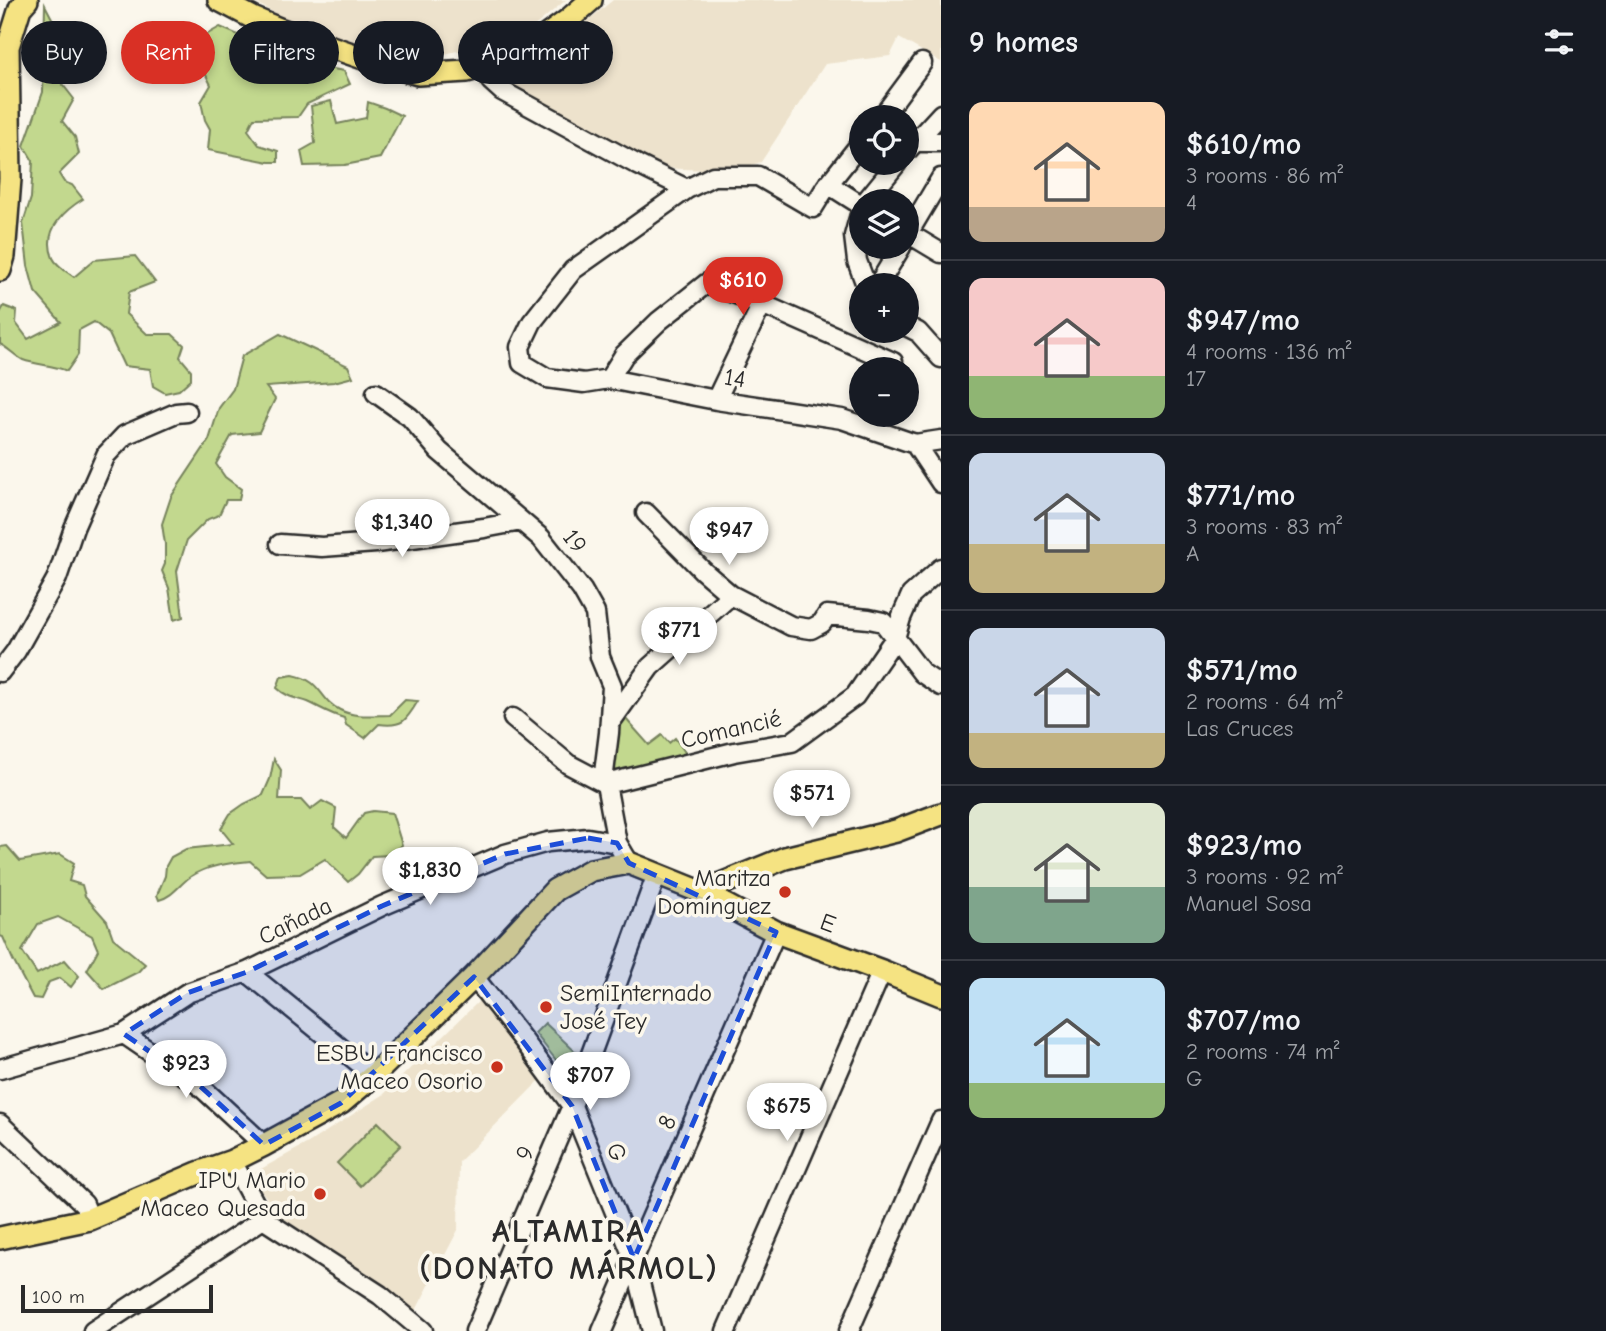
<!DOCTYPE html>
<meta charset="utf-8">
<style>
:root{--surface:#171b24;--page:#20242c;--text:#f1f3f6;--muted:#9ea1a6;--line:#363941;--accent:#d93025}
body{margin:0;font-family:"Comic Neue",sans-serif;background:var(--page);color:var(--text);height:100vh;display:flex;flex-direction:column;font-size:26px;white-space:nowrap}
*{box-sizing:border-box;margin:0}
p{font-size:23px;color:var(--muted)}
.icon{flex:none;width:38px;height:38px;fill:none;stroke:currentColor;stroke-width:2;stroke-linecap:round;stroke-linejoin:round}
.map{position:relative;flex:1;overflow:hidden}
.drawer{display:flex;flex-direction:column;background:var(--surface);width:665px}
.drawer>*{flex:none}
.hud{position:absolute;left:21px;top:21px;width:665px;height:63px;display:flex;gap:14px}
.fabs{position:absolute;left:849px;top:105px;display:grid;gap:14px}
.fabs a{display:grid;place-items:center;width:70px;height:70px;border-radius:50%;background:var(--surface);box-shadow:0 4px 10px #0003;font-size:35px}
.scale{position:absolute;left:21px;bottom:18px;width:192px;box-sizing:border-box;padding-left:7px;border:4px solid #2b2b2b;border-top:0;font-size:19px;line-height:24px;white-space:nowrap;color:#2b2b2b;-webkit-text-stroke:5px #fbf7ec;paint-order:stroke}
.price{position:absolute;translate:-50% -60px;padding:0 16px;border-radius:24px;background:#fff;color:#222;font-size:23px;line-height:46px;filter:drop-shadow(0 2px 4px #0008)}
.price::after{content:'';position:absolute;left:50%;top:42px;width:21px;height:16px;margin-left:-10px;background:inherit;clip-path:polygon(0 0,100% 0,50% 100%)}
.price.active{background:var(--accent);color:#fff}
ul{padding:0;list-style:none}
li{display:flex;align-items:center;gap:21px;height:175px;padding:0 28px}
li+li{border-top:2px solid var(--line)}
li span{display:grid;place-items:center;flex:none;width:196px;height:140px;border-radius:14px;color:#555}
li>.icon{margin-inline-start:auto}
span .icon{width:84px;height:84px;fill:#fffc;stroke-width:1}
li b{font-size:30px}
h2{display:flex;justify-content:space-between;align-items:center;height:84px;padding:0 28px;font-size:30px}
.chip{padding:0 24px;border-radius:32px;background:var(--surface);box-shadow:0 4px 10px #0003;font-size:24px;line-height:63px}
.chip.active{background:var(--accent);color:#fff}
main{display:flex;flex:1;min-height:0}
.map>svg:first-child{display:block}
.built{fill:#ede2cc}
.green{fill:#c2d88e;stroke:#76825c;stroke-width:2}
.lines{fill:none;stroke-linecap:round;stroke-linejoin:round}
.minor-casing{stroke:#2b2b2b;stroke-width:23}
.major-casing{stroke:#2b2b2b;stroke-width:26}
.minor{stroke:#fbf7ec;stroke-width:18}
.major{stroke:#f5e382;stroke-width:21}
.marked{fill:#1d4ed8;fill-opacity:0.2;stroke:#1d4ed8;stroke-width:5;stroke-dasharray:14 9;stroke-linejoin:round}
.poi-dot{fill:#c8321e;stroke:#fbf7ec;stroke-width:2.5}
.labels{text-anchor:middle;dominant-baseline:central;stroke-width:7;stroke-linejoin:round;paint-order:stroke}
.street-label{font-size:24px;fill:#2b2b2b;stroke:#fbf7ec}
.poi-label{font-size:24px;fill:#2b2b2b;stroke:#fbf7ec;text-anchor:end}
.district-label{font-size:32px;font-weight:bold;letter-spacing:2px;fill:#2b2b2b;stroke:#fbf7ec}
</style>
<main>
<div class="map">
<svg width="941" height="1331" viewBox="0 0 941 1331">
<rect width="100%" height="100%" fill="#fbf7ec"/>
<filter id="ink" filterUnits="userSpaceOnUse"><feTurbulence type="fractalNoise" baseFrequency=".0143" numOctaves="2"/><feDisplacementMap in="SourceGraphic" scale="14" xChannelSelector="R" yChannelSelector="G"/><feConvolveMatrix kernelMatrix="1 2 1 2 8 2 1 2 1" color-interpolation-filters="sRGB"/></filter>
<g filter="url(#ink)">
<path class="built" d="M 251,0 L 566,0 L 525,34 L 429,58 L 375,51 L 291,22 Z
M 613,0 L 941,0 L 941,62 L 899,38 L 890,56 L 825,64 L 761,162 L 730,171 L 661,168 L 624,150 L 506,83 L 544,57 Z
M 482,998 L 543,1077 L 459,1162 L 458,1230 L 413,1316 L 279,1215 L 250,1175 L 308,1143 L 383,1095 Z"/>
<path class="green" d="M 45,5 L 56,26 L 57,45 L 63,56 L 53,72 L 74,99 L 62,121 L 75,137 L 79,154 L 59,174 L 64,182 L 72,185 L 83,199 C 62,212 42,231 53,258 C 56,265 67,272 74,277 L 94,260 L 135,256 L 155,282 L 129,292 L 126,314 L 147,334 L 172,334 L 184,345 L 180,357 L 191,370 L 191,379 L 179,390 L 165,393 L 153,386 L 150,369 L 124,366 L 109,334 L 94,322 L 79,330 L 78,355 L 67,371 C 53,365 37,365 23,360 C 15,356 8,348 0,344 L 0,313 L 4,306 L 17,311 L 16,323 L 28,339 L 61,322 L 35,292 L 28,266 L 23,223 L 31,198 L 33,161 L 24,146 L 43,92 Z
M 220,27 L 257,43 L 273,55 L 305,64 L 344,71 L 350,84 L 307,104 L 298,117 L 254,118 L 248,130 L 259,145 L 278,151 L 278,162 L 269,162 L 208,150 L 210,129 L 205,120 L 201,102 L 211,85 L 205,73 L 194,71 L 185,78 L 175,70 L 179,56 L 192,56 L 206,35 Z
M 331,101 L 337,124 L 366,118 L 368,102 L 385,108 L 402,116 L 380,158 L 345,165 L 304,166 L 301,151 L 315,143 L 311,106 Z
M 280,334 L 348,366 L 353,377 L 334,382 L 266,387 L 275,399 L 259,432 L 232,435 L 216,464 L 225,477 L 241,489 L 239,500 L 226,500 L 219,515 L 208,519 L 187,540 L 177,571 L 183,617 L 174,620 L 169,588 L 162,571 L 165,564 L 165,544 L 162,524 L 171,497 L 209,440 L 219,408 L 233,389 L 242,356 Z
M 293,675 C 323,681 318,699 340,710 C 355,718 374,715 390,715 L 405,700 L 418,701 C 406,721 403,727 379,724 L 365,738 L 346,725 L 344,718 C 330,714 321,708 308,702 C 296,698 286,697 277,688 L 281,677 Z
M 625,718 L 649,745 L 662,735 L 669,743 L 675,738 L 689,758 L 617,772 L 614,769 L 612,764 L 616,729 L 621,720 Z
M 274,759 L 281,770 L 279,800 L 301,800 L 310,810 L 322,801 L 336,808 L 334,827 L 346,838 L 364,813 L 373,811 L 392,813 L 402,845 L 391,855 L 372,856 L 358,874 L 348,882 L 325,859 L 300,874 L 266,875 L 250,861 C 230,863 207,865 190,877 C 179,885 172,897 159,900 L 157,895 L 165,876 L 166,866 L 171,857 L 186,849 L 233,844 L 221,829 L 230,814 L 244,804 L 263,795 L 270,779 Z
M 7,846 L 20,861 L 60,854 L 74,863 L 69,881 L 82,885 L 85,896 L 107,921 L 113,938 L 145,964 L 138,972 L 104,989 L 87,970 L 98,950 L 92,936 L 58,917 L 38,924 L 22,951 L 37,974 L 65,960 L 79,976 L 71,987 L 60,978 L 49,982 L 41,999 L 33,998 L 13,960 L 3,937 L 0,936 L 0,847 Z
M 545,1023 L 581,1057 L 573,1076 L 568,1076 L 566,1073 L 535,1033 Z
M 378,1122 L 401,1145 L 360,1186 L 337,1163 Z"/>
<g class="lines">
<g class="minor-casing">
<path id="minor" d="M 486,65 L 491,81 L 502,91 L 638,165 L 687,189 L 713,176 L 758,176 L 813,208 L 826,187 L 861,143
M 882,117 L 922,63
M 910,139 L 914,142 L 941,142
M 906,152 L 941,114
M 828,184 L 861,205
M 687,189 L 573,270 L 532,322 L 520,347 L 522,363 L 547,378 L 584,383 L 609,379 L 716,400 L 842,419 L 915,444 L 941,440
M 866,201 L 897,163
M 861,211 L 854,236 L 857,261 L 866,285
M 906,232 L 941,253
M 906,237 L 941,178
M 878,285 L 901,247
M 906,326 L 918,332 L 941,358
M 609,379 L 624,355 L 659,321 L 707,283 L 762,304 L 893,362
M 376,393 L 410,417 L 439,451 L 541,538 L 582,590 L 595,613 L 600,657 L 612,686 L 609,733 L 604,773 L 617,843 L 629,863
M 716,400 L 762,304
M 915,444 L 941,483
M 646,513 L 703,571 L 731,595 L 791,626 L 811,629 L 822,623 L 827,615 L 869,619 L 883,622 L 922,673 L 941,686
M 280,544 L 322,547 L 376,543 L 484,528 L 521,521
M 0,672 L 16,651 L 57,578 L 74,528 L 106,455 L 125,435 L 176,413 L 187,412
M 513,718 L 568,764 L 606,784 L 734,752 L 792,742 L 855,696 L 895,638 L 901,618 L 911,595 L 941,568
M 612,720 L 650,667 L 731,595
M 247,972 L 374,1075
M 474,977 L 524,1041 L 572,1106 L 634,1259 L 652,1331
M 124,1034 L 200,1086 L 264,1145
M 0,1069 L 124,1034 L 187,993 L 247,972 L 382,906 L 505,854 L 548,842 L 588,838 L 617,843
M 0,1124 L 84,1204 L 90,1219
M 232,1161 L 263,1219 L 380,1295 L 423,1331
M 93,1331 L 263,1219
M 475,1331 L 572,1106 L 657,874
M 602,1331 L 776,932
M 726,1331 L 882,971
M 849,1331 L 941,1121"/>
</g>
<g class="major-casing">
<path id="major" d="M 219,0 L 255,19 L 279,29 L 363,58 L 418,74 L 467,71 L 516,58 L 568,20 L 591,0
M 0,270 L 4,256 L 10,179 L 8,47 L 20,8 L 27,0
M 701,892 L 785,858 L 896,831 L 941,814
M 0,1238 L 90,1219 L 198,1173 L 232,1161 L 264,1145 L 341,1103 L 374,1075 L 474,977 L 555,890 L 591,870 L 629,863 L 701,892 L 776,932 L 882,971 L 941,995"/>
</g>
<use href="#minor" class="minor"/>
<use href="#major" class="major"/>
</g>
</g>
<path class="marked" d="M 588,838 L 617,843 L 629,863 L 776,932 L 634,1259 L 572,1106 L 474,977 L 341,1103 L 264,1145 L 200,1086 L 124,1034 L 187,993 L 247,972 L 382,906 L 505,854 Z"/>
<g class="poi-dot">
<circle cx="785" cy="892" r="7"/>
<circle cx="546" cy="1007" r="7"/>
<circle cx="497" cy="1067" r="7"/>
<circle cx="320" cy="1194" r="7"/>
</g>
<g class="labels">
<g class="street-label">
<text transform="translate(735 378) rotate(9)">14</text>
<text transform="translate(575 541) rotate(52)">19</text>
<text transform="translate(731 729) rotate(-13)">Comancié</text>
<text transform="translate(295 921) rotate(-26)">Cañada</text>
<text transform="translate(828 923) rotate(20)">E</text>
<text transform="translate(667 1122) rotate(-66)">8</text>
<text transform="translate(617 1152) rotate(68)">G</text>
<text transform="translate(525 1153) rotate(-67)">9</text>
</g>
<g class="poi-label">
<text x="771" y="878">Maritza<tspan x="771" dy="28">Domínguez</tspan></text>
<text x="560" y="993" text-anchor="start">SemiInternado<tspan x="560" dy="28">José Tey</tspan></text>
<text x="483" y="1053">ESBU Francisco<tspan x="483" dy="28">Maceo Osorio</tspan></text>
<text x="306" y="1180">IPU Mario<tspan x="306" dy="28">Maceo Quesada</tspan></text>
</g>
<g class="district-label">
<text x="569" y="1231">ALTAMIRA<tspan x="569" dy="37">(DONATO MÁRMOL)</tspan></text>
</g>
</g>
</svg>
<div class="fabs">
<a><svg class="icon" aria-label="locate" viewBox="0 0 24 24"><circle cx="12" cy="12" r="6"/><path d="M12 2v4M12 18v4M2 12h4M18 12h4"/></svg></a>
<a><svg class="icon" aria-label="layers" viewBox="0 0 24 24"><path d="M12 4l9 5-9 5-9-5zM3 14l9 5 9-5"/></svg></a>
<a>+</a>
<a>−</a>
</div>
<div class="scale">100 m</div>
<b class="price active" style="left:743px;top:317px">$610</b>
<b class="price" style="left:402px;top:559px">$1,340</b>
<b class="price" style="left:729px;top:567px">$947</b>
<b class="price" style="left:679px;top:667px">$771</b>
<b class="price" style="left:812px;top:830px">$571</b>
<b class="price" style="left:430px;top:907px">$1,830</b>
<b class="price" style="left:186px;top:1100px">$923</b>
<b class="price" style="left:590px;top:1112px">$707</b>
<b class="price" style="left:787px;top:1143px">$675</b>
<div class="hud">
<a class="chip">Buy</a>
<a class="chip active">Rent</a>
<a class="chip">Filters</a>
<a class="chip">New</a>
<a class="chip">Apartment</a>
</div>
</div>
<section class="drawer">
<h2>9 homes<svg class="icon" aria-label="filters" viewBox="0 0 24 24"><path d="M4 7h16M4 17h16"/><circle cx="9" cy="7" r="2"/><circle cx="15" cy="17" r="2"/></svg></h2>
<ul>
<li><span style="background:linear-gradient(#ffd9b3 75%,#b9a48a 0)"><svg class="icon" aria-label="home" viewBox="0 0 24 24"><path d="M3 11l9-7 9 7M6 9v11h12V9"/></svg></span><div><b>$610/mo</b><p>3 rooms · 86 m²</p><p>4</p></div></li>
<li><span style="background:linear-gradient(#f6c9c9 70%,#8fb573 0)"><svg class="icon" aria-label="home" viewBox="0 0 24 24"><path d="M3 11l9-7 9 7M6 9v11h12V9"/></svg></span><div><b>$947/mo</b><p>4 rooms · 136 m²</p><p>17</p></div></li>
<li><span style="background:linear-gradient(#c9d6e8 65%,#c2b280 0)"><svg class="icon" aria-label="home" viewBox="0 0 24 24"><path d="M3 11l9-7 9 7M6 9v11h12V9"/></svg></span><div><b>$771/mo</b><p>3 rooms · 83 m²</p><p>A</p></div></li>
<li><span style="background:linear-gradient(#c9d6e8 75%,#c2b280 0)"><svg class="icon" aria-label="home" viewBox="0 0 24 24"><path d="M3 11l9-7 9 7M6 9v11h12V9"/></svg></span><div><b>$571/mo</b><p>2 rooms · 64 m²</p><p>Las Cruces</p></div></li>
<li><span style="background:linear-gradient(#dfe7d0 60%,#7fa58c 0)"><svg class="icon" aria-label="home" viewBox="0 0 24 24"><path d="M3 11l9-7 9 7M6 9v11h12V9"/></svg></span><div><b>$923/mo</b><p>3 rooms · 92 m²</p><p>Manuel Sosa</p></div></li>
<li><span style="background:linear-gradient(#bfe0f5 75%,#8fb573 0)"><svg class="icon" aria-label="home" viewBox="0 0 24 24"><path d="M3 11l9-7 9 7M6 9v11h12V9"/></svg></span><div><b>$707/mo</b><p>2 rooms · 74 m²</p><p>G</p></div></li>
</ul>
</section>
</main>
